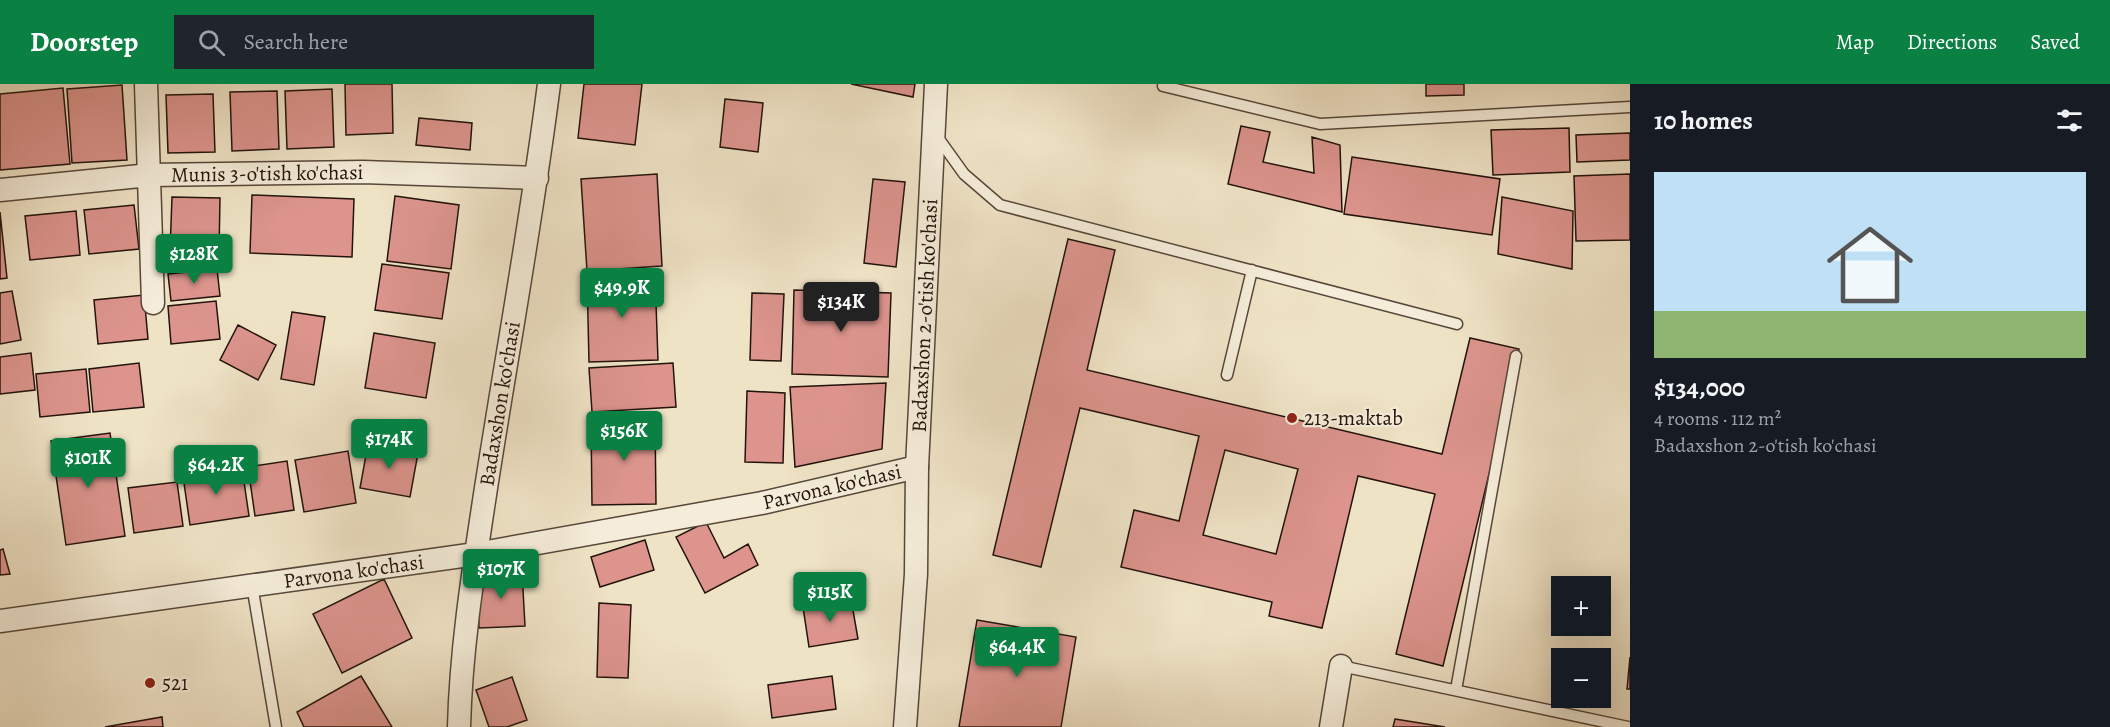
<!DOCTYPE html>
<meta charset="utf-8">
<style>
:root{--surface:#171b24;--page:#20242c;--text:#f1f3f6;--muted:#9ea1a6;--accent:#0b8043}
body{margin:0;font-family:Alegreya,serif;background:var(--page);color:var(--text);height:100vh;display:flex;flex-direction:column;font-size:22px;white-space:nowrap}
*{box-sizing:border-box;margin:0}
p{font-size:20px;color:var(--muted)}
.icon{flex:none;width:33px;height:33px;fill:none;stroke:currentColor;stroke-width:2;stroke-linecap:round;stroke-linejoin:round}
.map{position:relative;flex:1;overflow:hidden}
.sheet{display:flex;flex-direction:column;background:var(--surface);width:480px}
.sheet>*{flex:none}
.buttons{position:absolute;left:1551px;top:492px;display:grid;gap:12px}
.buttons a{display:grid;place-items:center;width:60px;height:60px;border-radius:0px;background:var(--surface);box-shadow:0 6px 24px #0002;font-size:30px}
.price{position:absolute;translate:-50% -51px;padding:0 14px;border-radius:6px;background:var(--accent);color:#fff;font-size:20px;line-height:39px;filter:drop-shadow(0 2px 3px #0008)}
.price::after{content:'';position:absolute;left:50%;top:36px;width:18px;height:14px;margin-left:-9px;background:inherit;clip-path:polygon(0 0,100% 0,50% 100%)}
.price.on{background:#222;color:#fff}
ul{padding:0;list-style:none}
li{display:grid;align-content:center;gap:12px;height:318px;padding:0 24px}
li span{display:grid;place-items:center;height:186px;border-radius:0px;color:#555}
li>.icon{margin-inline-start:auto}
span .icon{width:108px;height:108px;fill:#fffc;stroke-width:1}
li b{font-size:26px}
h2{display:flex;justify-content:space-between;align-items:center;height:72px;padding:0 24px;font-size:26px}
header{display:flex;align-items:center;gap:36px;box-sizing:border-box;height:84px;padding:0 30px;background:var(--accent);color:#fff}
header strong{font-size:28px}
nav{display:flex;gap:33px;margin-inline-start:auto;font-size:21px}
.search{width:420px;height:54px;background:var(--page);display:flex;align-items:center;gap:15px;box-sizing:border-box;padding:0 21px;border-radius:0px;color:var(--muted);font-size:22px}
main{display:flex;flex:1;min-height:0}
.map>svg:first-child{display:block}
.building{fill:#dc948d;stroke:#23130c;stroke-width:1.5;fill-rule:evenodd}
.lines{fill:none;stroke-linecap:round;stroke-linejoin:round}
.service-casing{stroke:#56473a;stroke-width:13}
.minor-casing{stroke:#56473a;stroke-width:25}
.service{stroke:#f5edda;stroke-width:10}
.minor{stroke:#f5edda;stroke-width:22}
.poi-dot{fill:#8f2418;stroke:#f5edda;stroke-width:2}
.labels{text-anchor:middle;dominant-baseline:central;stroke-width:4.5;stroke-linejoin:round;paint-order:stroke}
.street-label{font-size:21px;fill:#23130c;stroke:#f5edda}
.poi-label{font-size:21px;fill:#23130c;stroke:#f5edda;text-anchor:start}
</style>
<header>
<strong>Doorstep</strong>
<div class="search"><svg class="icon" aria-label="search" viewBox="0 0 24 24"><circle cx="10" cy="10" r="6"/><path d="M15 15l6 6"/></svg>Search here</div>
<nav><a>Map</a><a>Directions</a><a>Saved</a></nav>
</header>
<main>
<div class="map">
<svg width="1630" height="643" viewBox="0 0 1630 643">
<rect width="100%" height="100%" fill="#efe3c6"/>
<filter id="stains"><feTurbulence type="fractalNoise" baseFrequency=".00333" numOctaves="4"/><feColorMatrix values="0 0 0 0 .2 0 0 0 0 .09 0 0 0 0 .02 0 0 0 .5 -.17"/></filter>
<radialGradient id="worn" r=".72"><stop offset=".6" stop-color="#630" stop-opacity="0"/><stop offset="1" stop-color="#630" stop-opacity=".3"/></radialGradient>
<path class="building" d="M 345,0 L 392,0 L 393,49 L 346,51 Z
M 584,0 L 642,0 L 635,61 L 578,54 Z
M 851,0 L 915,0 L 913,13 Z
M 1426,0 L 1464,0 L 1464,11 L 1426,12 Z
M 122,1 L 127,76 L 72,79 L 67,5 Z
M 63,4 L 70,80 L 0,86 L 0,10 Z
M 332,5 L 334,63 L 287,65 L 285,7 Z
M 277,7 L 279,65 L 232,67 L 230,8 Z
M 213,10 L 215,68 L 168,69 L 166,11 Z
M 725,15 L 763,19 L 758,68 L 720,63 Z
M 419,34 L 472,39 L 470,66 L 416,61 Z
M 1241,42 L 1270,48 L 1263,78 L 1314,89 L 1312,53 L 1340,61 L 1342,128 L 1228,100 Z
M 1569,44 L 1570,88 L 1493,91 L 1491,46 Z
M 1630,49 L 1630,76 L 1577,78 L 1576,51 Z
M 1352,73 L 1500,95 L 1492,151 L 1344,130 Z
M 657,90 L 662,182 L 587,187 L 581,95 Z
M 1630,90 L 1630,156 L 1576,157 L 1574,92 Z
M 873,95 L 905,98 L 896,183 L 864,179 Z
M 252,111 L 354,115 L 352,173 L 250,169 Z
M 395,112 L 459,121 L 451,185 L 387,177 Z
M 172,113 L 220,114 L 219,169 L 170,167 Z
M 1502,113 L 1573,127 L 1572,185 L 1498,170 Z
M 134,121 L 139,165 L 89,170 L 84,126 Z
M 76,127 L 80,171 L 30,176 L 25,132 Z
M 0,128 L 7,194 L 0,195 Z
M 1068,155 L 1115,166 L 1087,286 L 1442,370 L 1470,254 L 1519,265 L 1443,582 L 1396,570 L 1435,410 L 1358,392 L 1322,544 L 1269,532 L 1272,518 L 1121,483 L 1134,426 L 1179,437 L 1199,352 L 1080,324 L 1041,483 L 993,471 ZM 1225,366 L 1298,385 L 1276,470 L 1203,451 Z
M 382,180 L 449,189 L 442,235 L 375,226 Z
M 217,185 L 220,212 L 171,217 L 168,190 Z
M 655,191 L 658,276 L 589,278 L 587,193 Z
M 794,206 L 891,209 L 888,293 L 792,290 Z
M 12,207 L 21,256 L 0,260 L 0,209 Z
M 752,209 L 784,210 L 781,277 L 750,276 Z
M 144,211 L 148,255 L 98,260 L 94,216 Z
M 216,217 L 220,255 L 171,260 L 168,222 Z
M 292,228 L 325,233 L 314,301 L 281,295 Z
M 238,241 L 276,261 L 258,296 L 220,276 Z
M 374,249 L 435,259 L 426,314 L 365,304 Z
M 31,269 L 35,306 L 0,310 L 0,273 Z
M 139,279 L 144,323 L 93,328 L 89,285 Z
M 673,279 L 676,323 L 592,328 L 589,284 Z
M 86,285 L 90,328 L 40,333 L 36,290 Z
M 886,299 L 882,365 L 795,383 L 790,303 Z
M 747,307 L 785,309 L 783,379 L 745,378 Z
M 655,335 L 656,420 L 592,421 L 591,336 Z
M 110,349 L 125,452 L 66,461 L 51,357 Z
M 368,360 L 418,369 L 410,413 L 360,404 Z
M 348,367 L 356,419 L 304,428 L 295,376 Z
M 287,377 L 294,426 L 255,432 L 248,383 Z
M 242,384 L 249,432 L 190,441 L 183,392 Z
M 177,398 L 183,442 L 134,449 L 128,404 Z
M 706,438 L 724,474 L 748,460 L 758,481 L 705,509 L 676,453 Z
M 645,456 L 654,486 L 600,503 L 591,473 Z
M 3,465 L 10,490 L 0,491 L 0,466 Z
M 522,487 L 525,542 L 479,544 L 476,490 Z
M 384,495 L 412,554 L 342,589 L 313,530 Z
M 851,515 L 858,555 L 809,563 L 803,523 Z
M 599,519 L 631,521 L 628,594 L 597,593 Z
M 977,536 L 1076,553 L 1061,643 L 959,643 Z
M 1630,573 L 1630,605 L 1627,605 Z
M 361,592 L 392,643 L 304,643 L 297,628 Z
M 832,592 L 836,625 L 772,634 L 768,601 Z
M 512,593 L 527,636 L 507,643 L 489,643 L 476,606 Z
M 162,633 L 163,643 L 105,643 Z
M 1395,635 L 1445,643 L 1393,643 Z"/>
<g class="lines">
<g class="service-casing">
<path id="service" d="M 1163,2 L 1320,40 L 1630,23
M 936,51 L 964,90 L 1000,121 L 1457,240
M 1227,291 L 1252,186
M 252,501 L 276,643
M 1341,582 L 1628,643
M 1456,606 L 1516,272"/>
</g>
<g class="minor-casing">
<g id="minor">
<path d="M 146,0 L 153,219"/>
<path id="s1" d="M 0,106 L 150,91 L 363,88 L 537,94"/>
<path id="s2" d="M 0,537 L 476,470 L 762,419 L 917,383"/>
<path id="s3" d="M 459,643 C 461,563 474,483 486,404 C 507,269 532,135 549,0"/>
<path id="s4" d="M 905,643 L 916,490 L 917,383 L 936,0"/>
<path d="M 1331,643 L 1341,582"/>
</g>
</g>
<use href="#service" class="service"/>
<use href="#minor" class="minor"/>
</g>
<g class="poi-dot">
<circle cx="1292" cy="334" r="6"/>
<circle cx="150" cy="599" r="6"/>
</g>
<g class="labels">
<g class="street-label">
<text stroke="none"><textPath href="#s1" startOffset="268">Munis 3-o'tish ko'chasi</textPath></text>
<text stroke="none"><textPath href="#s4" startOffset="412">Badaxshon 2-o'tish ko'chasi</textPath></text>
<text stroke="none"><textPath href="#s3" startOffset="326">Badaxshon ko'chasi</textPath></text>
<text stroke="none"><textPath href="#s2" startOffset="843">Parvona ko'chasi</textPath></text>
<text stroke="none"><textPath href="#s2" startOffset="357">Parvona ko'chasi</textPath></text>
</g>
<g class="poi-label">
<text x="1304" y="334">213-maktab</text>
<text x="162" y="599">521</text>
</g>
</g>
<rect width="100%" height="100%" filter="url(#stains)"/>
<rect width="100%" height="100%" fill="url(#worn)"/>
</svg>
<div class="buttons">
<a>+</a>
<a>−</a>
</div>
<b class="price" style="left:194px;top:201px">$128K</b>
<b class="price" style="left:622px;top:235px">$49.9K</b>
<b class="price on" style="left:841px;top:249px">$134K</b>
<b class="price" style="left:624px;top:378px">$156K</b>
<b class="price" style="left:389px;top:386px">$174K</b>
<b class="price" style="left:88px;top:405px">$101K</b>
<b class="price" style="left:216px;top:412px">$64.2K</b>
<b class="price" style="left:501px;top:516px">$107K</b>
<b class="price" style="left:830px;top:539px">$115K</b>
<b class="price" style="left:1017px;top:594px">$64.4K</b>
</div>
<section class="sheet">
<h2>10 homes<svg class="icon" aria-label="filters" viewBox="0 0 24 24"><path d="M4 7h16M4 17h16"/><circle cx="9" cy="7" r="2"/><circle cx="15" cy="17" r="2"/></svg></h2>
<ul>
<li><span style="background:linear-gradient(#bfe0f5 75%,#8fb573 0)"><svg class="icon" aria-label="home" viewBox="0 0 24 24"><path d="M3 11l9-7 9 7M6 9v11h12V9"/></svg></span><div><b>$134,000</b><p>4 rooms · 112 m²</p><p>Badaxshon 2-o'tish ko'chasi</p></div></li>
</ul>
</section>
</main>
